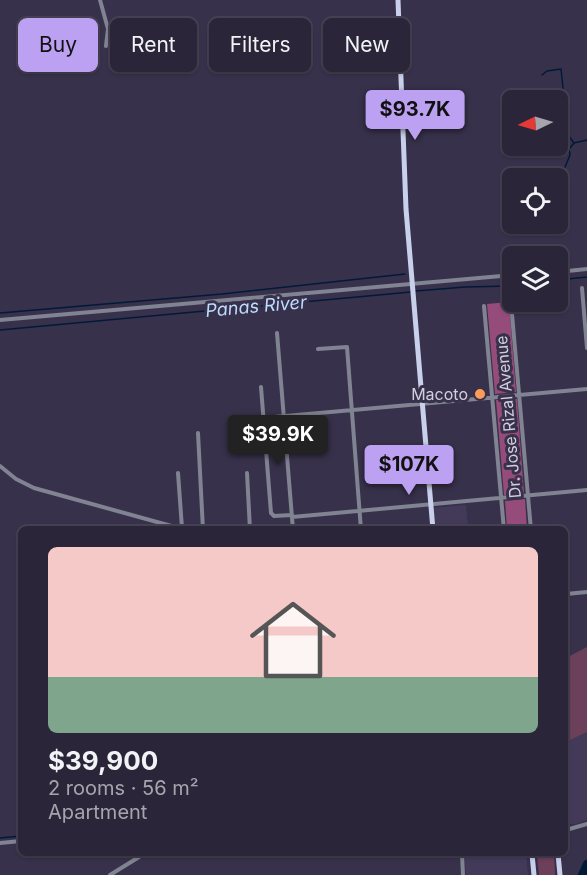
<!DOCTYPE html>
<meta charset="utf-8">
<style>
:root{--surface:#2a2538;--page:#363143;--text:#f1f3f6;--muted:#a5a5ae;--line:#464253;--accent:#bca0f2}
body{margin:0;font-family:Inter,sans-serif;background:var(--page);color:var(--text);height:100vh;display:flex;flex-direction:column;font-size:22px;white-space:nowrap}
*{box-sizing:border-box;margin:0}
p{font-size:20px;color:var(--muted)}
.icon{flex:none;width:33px;height:33px;fill:none;stroke:currentColor;stroke-width:2;stroke-linecap:round;stroke-linejoin:round}
.map{position:relative;flex:1;overflow:hidden}
.panel{position:absolute;left:18px;top:526px;width:550px;height:330px;display:flex;flex-direction:column;background:var(--surface);border-radius:9px;box-shadow:0 2px 4px #0004,0 0 0 2px var(--line)}
.panel>*{flex:none}
.banner{position:absolute;left:18px;top:18px;width:552px;height:54px;display:flex;gap:12px}
.needle{width:39px;rotate:265deg}
.buttons{position:absolute;left:502px;top:90px;display:grid;gap:12px}
.buttons a{display:grid;place-items:center;width:66px;height:66px;border-radius:9px;background:var(--surface);box-shadow:0 2px 4px #0004,0 0 0 2px var(--line);font-size:30px}
.price{position:absolute;translate:-50% -51px;padding:0 14px;border-radius:6px;background:var(--accent);color:#111;font-size:20px;line-height:39px;filter:drop-shadow(0 2px 3px #0008)}
.price::after{content:'';position:absolute;left:50%;top:36px;width:18px;height:14px;margin-left:-9px;background:inherit;clip-path:polygon(0 0,100% 0,50% 100%)}
.price.active{background:#222;color:#fff}
ul{padding:0;list-style:none}
li{display:grid;align-content:center;gap:12px;height:318px;padding:0 30px}
li+li{border-top:2px solid var(--line)}
li span{display:grid;place-items:center;height:186px;border-radius:9px;color:#555}
li>.icon{margin-inline-start:auto}
span .icon{width:108px;height:108px;fill:#fffc;stroke-width:1}
li b{font-size:26px}
.tag{padding:0 21px;border-radius:9px;background:var(--surface);box-shadow:0 2px 4px #0004,0 0 0 2px var(--line);font-size:21px;line-height:54px}
.tag.active{background:var(--accent);color:#111}
.map>svg:first-child{display:block}
.built{fill:#433a5a}
.green{fill:#6c405a}
.forest{fill:#964c7b}
.lines{fill:none;stroke-linecap:round;stroke-linejoin:round}
.stream{stroke:#001a38;stroke-width:1.5}
.river{stroke:#001a38;stroke-width:8}
.minor{stroke:#808391;stroke-width:4}
.major{stroke:#c9d0ec;stroke-width:5}
.poi-dot{fill:#fe9b58;stroke:#38314b;stroke-width:2}
.labels{text-anchor:middle;dominant-baseline:central;stroke-width:6;stroke-linejoin:round;paint-order:stroke}
.poi-label{font-size:16px;fill:#d3cfdf;stroke:#38314b;text-anchor:end}
.street-label{font-size:16px;fill:#d3cfdf;stroke:#38314b}
.water-label{font-size:18px;font-style:italic;fill:#bdddfe;stroke:#38314b}
</style>
<div class="map">
<svg width="587" height="875" viewBox="0 0 587 875">
<rect width="100%" height="100%" fill="#38314b"/>
<path class="built" d="M 466,505 L 468,529 L 436,529 L 433,508 Z
M 587,732 L 587,820 L 576,824 L 566,824 L 566,742 Z
M 464,854 L 526,854 L 528,875 L 466,875 Z"/>
<path class="green" d="M 587,647 L 587,732 L 566,742 L 566,658 Z
M 537,854 L 554,854 L 555,875 L 539,875 Z"/>
<path class="forest" d="M 509,302 L 516,392 L 495,394 L 487,304 Z
M 517,399 L 524,493 L 504,495 L 496,400 Z
M 525,499 L 527,529 L 507,529 L 505,501 Z"/>
<g class="lines">
<path class="stream" d="M 542,75 L 547,71 L 561,69 L 568,135 L 574,143
M 549,170 L 556,174 L 563,172 L 570,155 L 569,149 L 574,143 L 587,140
M 558,280 L 587,277
M 416,291 L 465,287 L 513,286
M 0,313 L 222,294 L 405,274
M 0,330 L 411,292
M 0,838 L 21,836"/>
<path class="river" d="M 582,875 L 587,864"/>
<path class="minor" d="M 100,0 L 108,29 L 106,46
M 558,272 L 587,269
M 582,288 L 587,348
M 511,303 L 531,530
M 484,306 L 504,530
M 0,320 L 513,275
M 277,333 L 293,530
M 318,349 L 347,347 L 361,530
M 261,387 L 271,513 L 274,516 L 292,515
M 263,418 L 587,389
M 198,433 L 203,530
M 0,466 L 16,479 L 34,488 L 186,530
M 178,473 L 182,528
M 247,473 L 250,530
M 292,517 L 587,490
M 566,594 L 587,592
M 566,830 L 587,824
M 0,843 L 21,841
M 462,854 L 463,875
M 110,875 L 139,857 L 139,854"/>
<path class="major" d="M 398,0 L 406,209 L 433,530
M 532,854 L 534,875
M 558,854 L 560,875"/>
</g>
<circle class="poi-dot" cx="480" cy="394" r="6"/>
<g class="labels">
<g class="poi-label">
<text x="468" y="394">Macoto</text>
</g>
<g class="street-label">
<text transform="translate(508 417) rotate(-95)">Dr. Jose Rizal Avenue</text>
</g>
<g class="water-label">
<text transform="translate(256 306) rotate(-5)">Panas River</text>
</g>
</g>
</svg>
<div class="buttons">
<a><svg class="needle" viewBox="-14 -14 28 28"><path d="M0-13l5 13h-10z" fill="#e53935"/><path d="M0 13l5-13h-10z" fill="#a5a5ae"/></svg></a>
<a><svg class="icon" aria-label="locate" viewBox="0 0 24 24"><circle cx="12" cy="12" r="6"/><path d="M12 2v4M12 18v4M2 12h4M18 12h4"/></svg></a>
<a><svg class="icon" aria-label="layers" viewBox="0 0 24 24"><path d="M12 4l9 5-9 5-9-5zM3 14l9 5 9-5"/></svg></a>
</div>
<b class="price" style="left:415px;top:141px">$93.7K</b>
<b class="price active" style="left:278px;top:466px">$39.9K</b>
<b class="price" style="left:409px;top:496px">$107K</b>
<div class="banner">
<a class="tag active">Buy</a>
<a class="tag">Rent</a>
<a class="tag">Filters</a>
<a class="tag">New</a>
</div>
<section class="panel">
<ul>
<li><span style="background:linear-gradient(#f6c9c9 70%,#7fa58c 0)"><svg class="icon" aria-label="home" viewBox="0 0 24 24"><path d="M3 11l9-7 9 7M6 9v11h12V9"/></svg></span><div><b>$39,900</b><p>2 rooms · 56 m²</p><p>Apartment</p></div></li>
</ul>
</section>
</div>
